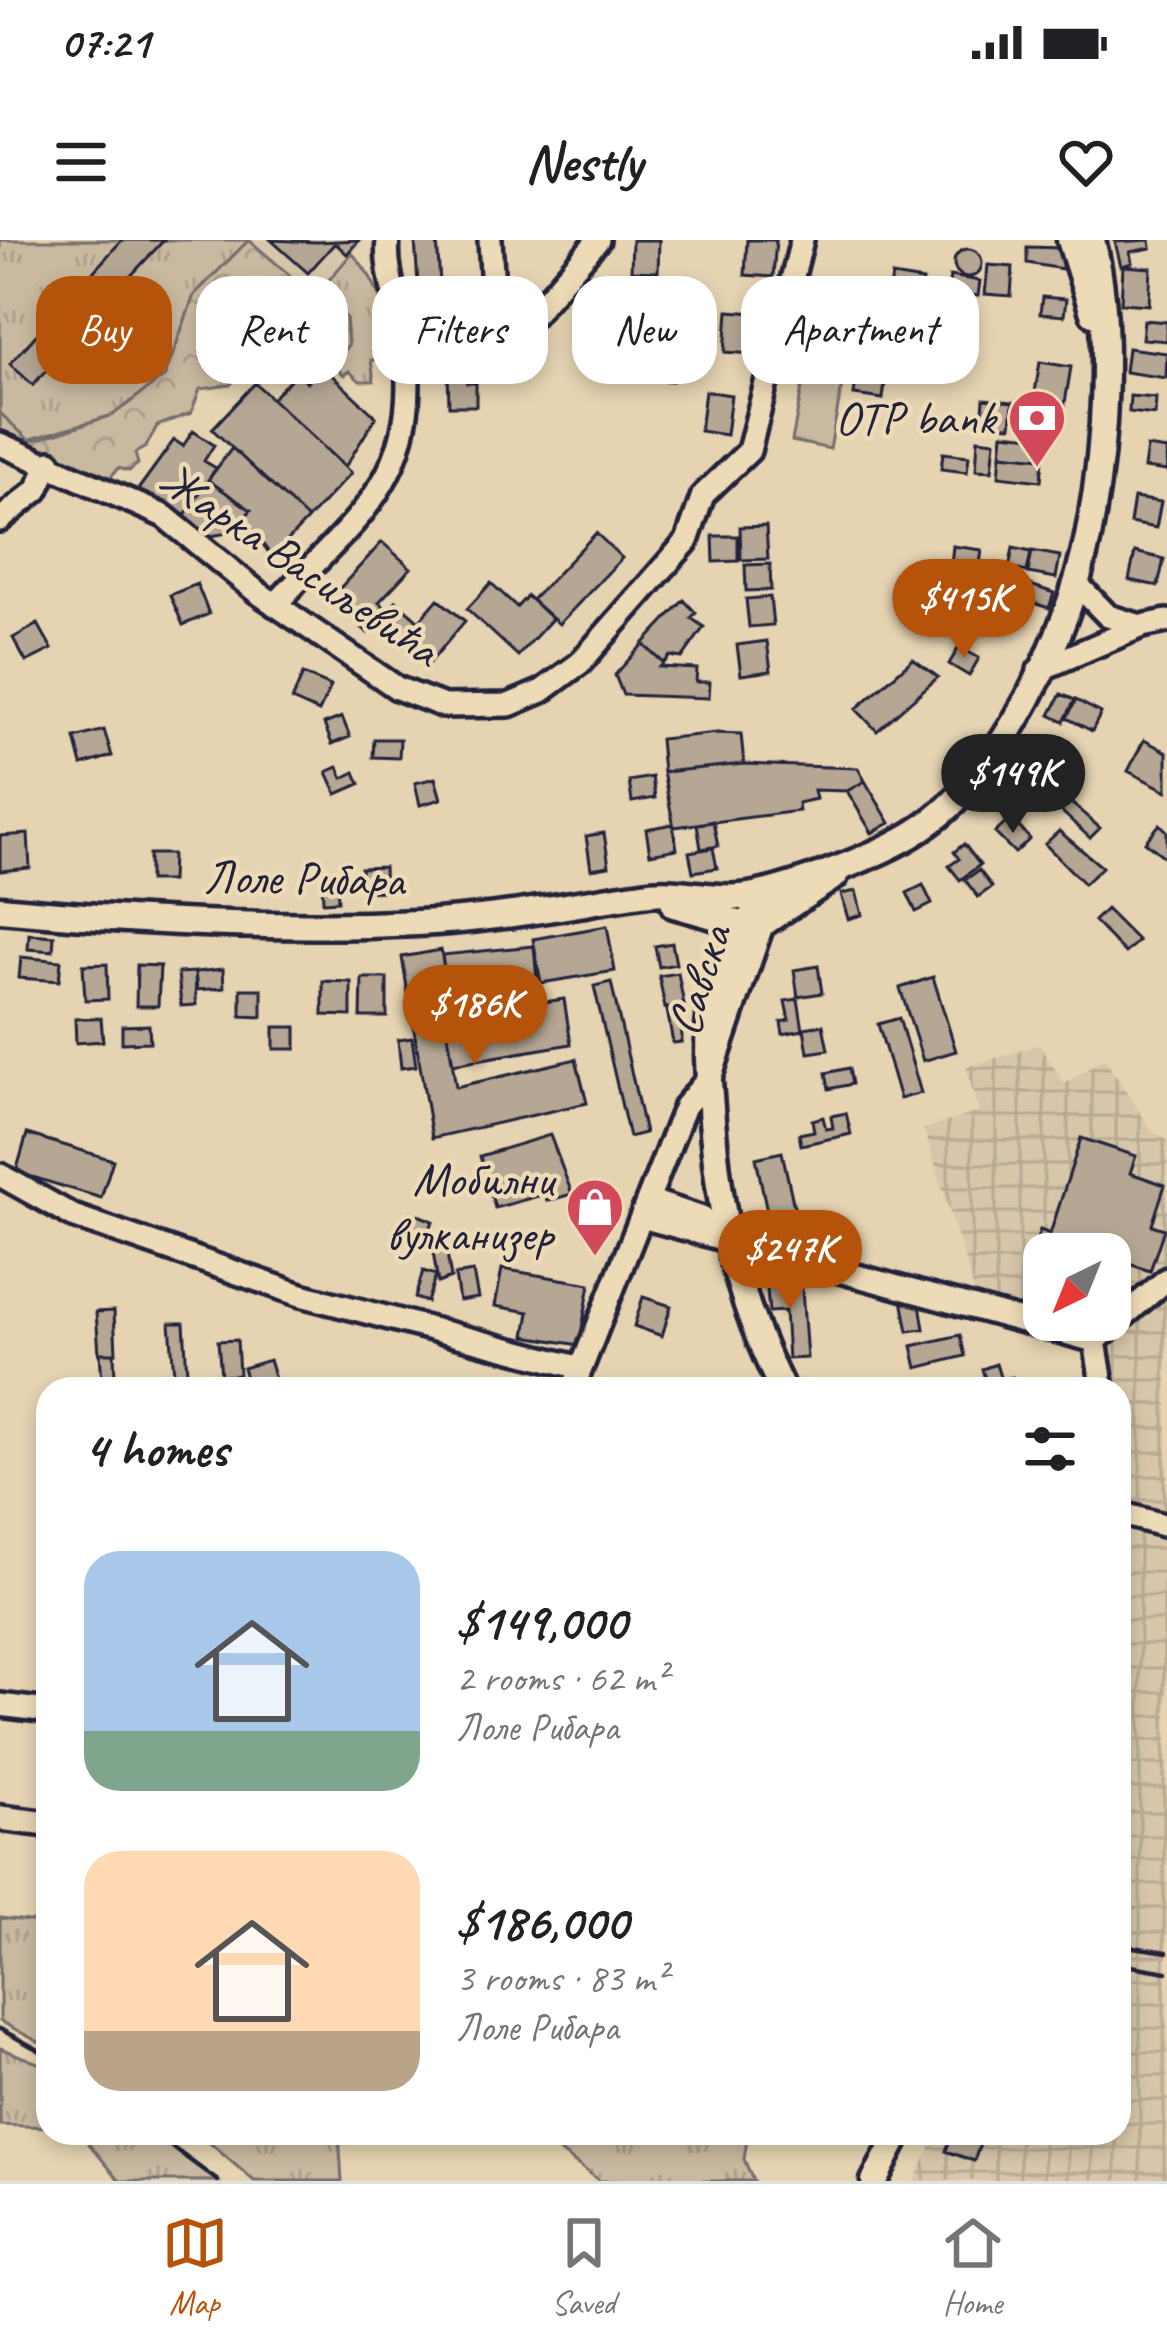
<!DOCTYPE html>
<meta charset="utf-8">
<style>
:root{--surface:#fff;--page:#f6f6f6;--text:#202124;--muted:#757577;--line:#e0e0e0;--accent:#b45309}
body{margin:0;font-family:Caveat,sans-serif;background:var(--page);color:var(--text);height:100vh;display:flex;flex-direction:column;font-size:45px;white-space:nowrap}
*{box-sizing:border-box;margin:0}
p{font-size:39px;color:var(--muted)}
.icon{flex:none;width:66px;height:66px;fill:none;stroke:currentColor;stroke-width:2;stroke-linecap:round;stroke-linejoin:round}
.map{position:relative;flex:1;overflow:hidden}
.sheet{position:absolute;left:36px;top:1137px;width:1095px;height:768px;display:flex;flex-direction:column;background:var(--surface);border-radius:36px;box-shadow:0 6px 18px #0003}
.sheet>*{flex:none}
.banner{position:absolute;left:36px;top:36px;width:1095px;height:108px;display:flex;gap:24px}
.needle{width:78px;rotate:223deg}
.controls{position:absolute;left:1023px;top:993px;display:grid;gap:24px}
.controls a{display:grid;place-items:center;width:108px;height:108px;border-radius:24px;background:var(--surface);box-shadow:0 6px 18px #0003;font-size:60px}
.price{position:absolute;translate:-50% -102px;padding:0 27px;border-radius:42px;background:var(--accent);color:#fff;font-size:39px;line-height:78px;filter:drop-shadow(0 3px 6px #0008)}
.price::after{content:'';position:absolute;left:50%;top:72px;width:36px;height:27px;margin-left:-18px;background:inherit;clip-path:polygon(0 0,100% 0,50% 100%)}
.price.active{background:#222;color:#fff}
ul{padding:0;list-style:none}
li{display:flex;align-items:center;gap:36px;height:300px;padding:0 48px}
li span{display:grid;place-items:center;flex:none;width:336px;height:240px;border-radius:36px;color:#555}
li>.icon{margin-inline-start:auto}
span .icon{width:144px;height:144px;fill:#fffc;stroke-width:1}
li b{font-size:51px}
h2{display:flex;justify-content:space-between;align-items:center;height:144px;padding:0 48px;font-size:51px}
.chip{padding:0 42px;border-radius:36px;background:var(--surface);box-shadow:0 6px 18px #0003;font-size:42px;line-height:108px}
.chip.active{background:var(--accent);color:#fff}
.status{display:flex;justify-content:space-between;align-items:center;height:84px;padding:0 60px;background:var(--surface);direction:ltr}
.status svg{height:33px;fill:currentColor}
header{display:flex;justify-content:space-between;align-items:center;height:156px;padding:0 48px;background:var(--surface);font-size:54px;font-weight:700}
.tabs{display:flex;justify-content:space-around;align-items:center;height:168px;border-top:3px solid var(--line);background:var(--surface);font-size:33px;color:var(--muted)}
.tabs a{display:grid;justify-items:center;gap:6px}
.tabs .active{color:var(--accent)}
.map>svg:first-child{display:block}
.built{fill:#d7c6a9}
.industrial{fill:url(#industrial-grid);fill-rule:evenodd}
.grass{fill:url(#grass-tufts);stroke:#766e6e;stroke-width:3}
.forest{fill:url(#forest-crowns);stroke:#766e6e;stroke-width:3}
.garden{fill:#c9b9a0;stroke:#766e6e;stroke-width:3}
.building{fill:#b5a794;stroke:#22223b;stroke-width:3}
.lines{fill:none;stroke-linecap:round;stroke-linejoin:round}
.minor-casing{stroke:#22223b;stroke-width:30}
.major-casing{stroke:#22223b;stroke-width:33}
.minor{stroke:#eddab7;stroke-width:21}
.major{stroke:#eddab7;stroke-width:24}
.rail{stroke:#22223b;stroke-width:4.5}
.labels{text-anchor:middle;dominant-baseline:central;stroke-width:9;stroke-linejoin:round;paint-order:stroke}
.poi-label{font-size:48px;fill:#22223b;stroke:#eddab7;text-anchor:end}
.street-label{font-size:48px;fill:#22223b;stroke:#eddab7}
</style>
<div class="status"><b>07:21</b><svg viewBox="0 0 49 12"><path d="M0 12V9h3v3zM5 12V6h3v6zM10 12V3h3v9zM15 12V0h3v12zM26 1h20v11H26zM47 4h2v5h-2z"/></svg></div>
<header><svg class="icon" aria-label="menu" viewBox="0 0 24 24"><path d="M4 6h16M4 12h16M4 18h16"/></svg>Nestly<svg class="icon" aria-label="heart" viewBox="0 0 24 24"><path d="M12 20l-8-8c-3-5 5-10 8-4 3-6 11-1 8 4z"/></svg></header>
<div class="map">
<svg width="1167" height="1941" viewBox="0 0 1167 1941">
<defs>
<pattern id="industrial-grid" width="8" height="8" patternUnits="userSpaceOnUse" patternTransform="scale(3)"><rect width="8" height="8" fill="#d7c6a9"/><path d="M0 4h8M4 0v8" fill="none" stroke="#b8aa92"/></pattern>
<pattern id="grass-tufts" width="24" height="20" patternUnits="userSpaceOnUse" patternTransform="scale(3)"><rect width="24" height="20" fill="#c9b9a0"/><path d="M3 7l-1-3M5 7V3M7 7l1-3M15 17l-1-3M17 17v-4M19 17l1-3" fill="none" stroke="#ac9f8b"/></pattern>
<pattern id="forest-crowns" width="20" height="18" patternUnits="userSpaceOnUse" patternTransform="scale(3)"><rect width="20" height="18" fill="#c9b9a0"/><path d="M2 6a3 3 0 1 1 6 0M12 15a3 3 0 1 1 6 0" fill="none" stroke="#ac9f8b"/></pattern>
</defs>
<rect width="100%" height="100%" fill="#e5d3b2"/>
<filter id="ink" filterUnits="userSpaceOnUse"><feTurbulence type="fractalNoise" baseFrequency=".00833" numOctaves="2"/><feDisplacementMap in="SourceGraphic" scale="24" xChannelSelector="R" yChannelSelector="G"/><feConvolveMatrix kernelMatrix="1 2 1 2 8 2 1 2 1" color-interpolation-filters="sRGB"/></filter>
<g filter="url(#ink)">
<path class="built" d="M 253,0 L 363,0 L 314,57 Z"/>
<path class="industrial" d="M 1039,805 L 1065,844 L 1104,818 L 1153,892 L 1167,900 L 1167,1941 L 914,1941 L 937,1893 L 1119,1893 L 1119,1149 L 1103,1149 L 1095,1101 L 980,1069 L 924,889 L 979,872 L 966,827 ZM 1044,1014 L 1110,1014 L 1110,1080 L 1044,1080 Z"/>
<path class="grass" d="M 0,0 L 249,0 L 194,55 L 165,136 L 113,175 L 28,200 L 0,173 Z
M 352,13 C 383,46 387,77 390,121 L 371,120 L 374,141 L 360,141 L 349,131 L 344,135 L 332,124 L 348,105 L 346,78 L 321,49 Z
M 0,1678 L 48,1683 L 48,1807 L 0,1781 Z
M 0,1808 L 48,1827 L 48,1887 L 0,1885 Z
M 80,1893 L 152,1893 L 218,1941 L 120,1941 Z
M 198,1893 L 339,1893 L 342,1941 L 254,1941 Z
M 534,1893 L 748,1893 L 744,1919 L 753,1941 L 600,1941 Z"/>
<path class="forest" d="M 249,0 L 314,56 L 321,49 L 346,78 L 348,105 L 340,114 L 320,103 L 306,118 L 295,109 L 277,129 L 260,113 L 230,145 L 200,149 L 191,173 L 157,186 L 146,207 L 135,213 L 138,224 L 129,231 L 118,228 L 103,247 L 0,204 L 0,173 L 29,200 L 39,199 L 113,175 L 165,136 L 194,55 Z"/>
<path class="garden" d="M 806,127 L 844,135 L 830,209 L 792,201 Z"/>
<path class="building" d="M 122,0 L 164,0 L 128,39 L 145,54 L 114,89 L 97,74 L 33,145 L 10,124 Z
M 271,0 L 317,2 L 359,0 L 347,14 L 335,3 L 308,33 Z
M 415,0 L 437,0 L 440,43 L 418,44 Z
M 632,0 L 659,0 L 658,32 L 631,31 Z
M 747,0 L 776,0 L 773,37 L 745,35 Z
M 1150,0 L 1151,8 L 1130,12 L 1132,23 L 1121,26 L 1115,2 Z
M 1027,7 L 1063,8 L 1062,29 L 1027,23 Z
M954 23a14 14 0 1 1 28 0a14 14 0 1 1-28 0Z
M 988,25 L 1013,27 L 1011,56 L 985,54 Z
M 1123,26 L 1151,28 L 1149,65 L 1121,63 Z
M 892,36 L 923,41 L 920,60 L 889,55 Z
M 950,36 L 980,41 L 978,56 L 948,52 Z
M 582,39 L 609,41 L 606,82 L 580,80 Z
M 451,45 L 477,45 L 477,75 L 452,75 Z
M 876,55 L 897,58 L 895,77 L 874,74 Z
M 1042,57 L 1066,59 L 1064,76 L 1040,74 Z
M 815,59 L 847,64 L 843,91 L 811,86 Z
M 728,71 L 756,73 L 753,114 L 725,112 Z
M 1144,80 L 1167,82 L 1167,101 L 1142,99 Z
M 642,96 L 667,97 L 672,141 L 639,139 Z
M 1128,108 L 1167,113 L 1166,138 L 1125,132 Z
M 1040,122 L 1071,127 L 1064,169 L 1033,164 Z
M 322,126 L 376,177 L 345,227 L 272,159 L 297,132 L 307,142 Z
M 857,130 L 886,134 L 883,159 L 854,155 Z
M 448,133 L 467,133 L 467,143 L 476,143 L 476,166 L 449,166 Z
M 255,143 L 351,233 L 308,279 L 212,189 Z
M 705,151 L 731,155 L 726,195 L 700,191 Z
M 1130,156 L 1156,158 L 1155,175 L 1129,172 Z
M 984,159 L 1013,162 L 1011,186 L 982,184 Z
M 193,191 L 214,205 L 204,221 L 216,228 L 181,281 L 137,251 L 174,200 L 183,206 Z
M 1003,193 L 1045,197 L 1043,218 L 1001,214 Z
M 978,199 L 995,201 L 992,231 L 976,230 Z
M 1147,207 L 1167,210 L 1167,231 L 1144,228 Z
M 232,208 L 308,279 L 272,317 L 252,289 L 240,282 L 251,270 L 208,240 Z
M 943,213 L 969,216 L 967,232 L 941,229 Z
M 1001,214 L 1043,218 L 1041,241 L 999,236 Z
M 208,240 L 251,270 L 233,292 L 206,297 L 181,281 Z
M 1134,258 L 1161,262 L 1156,288 L 1130,283 Z
M 766,286 L 768,319 L 741,320 L 740,287 Z
M 596,293 L 622,318 L 559,384 L 532,360 Z
M 713,296 L 738,296 L 738,321 L 714,322 Z
M 382,302 L 411,328 L 379,362 L 388,371 L 368,393 L 331,358 Z
M 953,306 L 982,310 L 978,338 L 950,334 Z
M 1013,308 L 1031,312 L 1027,332 L 1009,328 Z
M 1032,311 L 1060,316 L 1056,338 L 1028,333 Z
M 1135,312 L 1164,319 L 1158,346 L 1129,340 Z
M 770,324 L 771,350 L 746,351 L 745,325 Z
M 1010,338 L 1054,353 L 1049,368 L 1005,354 Z
M 491,343 L 517,367 L 527,356 L 552,379 L 518,416 L 467,369 Z
M 197,344 L 209,374 L 183,385 L 170,355 Z
M 770,357 L 773,385 L 749,387 L 746,359 Z
M 933,358 L 956,362 L 953,390 L 929,387 Z
M 438,359 L 465,381 L 428,425 L 378,383 L 396,361 L 419,381 Z
M 684,360 L 696,373 L 691,378 L 704,387 L 682,418 L 670,416 L 664,423 L 643,404 Z
M 38,384 L 52,409 L 26,422 L 13,398 Z
M 767,401 L 771,431 L 741,435 L 737,405 Z
M 643,404 L 664,423 L 660,427 L 697,429 L 696,442 L 710,442 L 709,458 L 623,455 L 615,435 Z
M 959,407 L 979,418 L 969,436 L 949,424 Z
M 913,419 L 938,437 L 877,491 L 856,469 Z
M 303,434 L 331,446 L 319,472 L 292,460 Z
M 1061,454 L 1075,460 L 1064,482 L 1050,475 Z
M 1076,460 L 1101,473 L 1092,491 L 1067,478 Z
M 342,477 L 350,497 L 332,504 L 324,484 Z
M 104,490 L 112,516 L 82,525 L 75,498 Z
M 717,493 L 741,494 L 744,524 L 663,532 L 660,499 Z
M 374,499 L 400,499 L 399,518 L 373,517 Z
M 1144,500 L 1167,512 L 1167,551 L 1128,531 Z
M 744,524 L 858,528 L 865,541 L 847,551 L 814,550 L 816,559 L 798,563 L 799,571 L 674,587 L 663,532 Z
M 338,527 L 343,538 L 355,532 L 360,544 L 337,554 L 327,532 Z
M 1050,533 L 1073,552 L 1058,569 L 1036,549 Z
M 652,537 L 655,558 L 632,562 L 629,541 Z
M 435,538 L 441,559 L 420,565 L 415,543 Z
M 865,541 L 890,583 L 872,593 L 847,551 Z
M 1068,560 L 1100,588 L 1090,598 L 1059,569 Z
M 1011,578 L 1030,599 L 1015,613 L 995,593 Z
M 713,581 L 718,606 L 701,609 L 697,584 Z
M 673,584 L 677,609 L 650,614 L 646,589 Z
M 1160,584 L 1167,591 L 1167,619 L 1145,602 Z
M 1059,591 L 1102,627 L 1084,644 L 1045,604 Z
M 604,593 L 609,626 L 591,629 L 586,596 Z
M 28,594 L 30,628 L 0,631 L 0,596 Z
M 964,604 L 980,625 L 960,640 L 949,626 L 959,619 L 954,612 Z
M 713,608 L 717,628 L 693,632 L 689,612 Z
M 149,614 L 172,614 L 171,641 L 149,641 Z
M 384,627 L 385,651 L 362,652 L 361,628 Z
M 979,630 L 992,647 L 978,657 L 965,640 Z
M 322,637 L 337,637 L 338,661 L 323,662 Z
M 923,645 L 932,664 L 916,672 L 907,653 Z
M 856,651 L 862,675 L 848,679 L 841,654 Z
M 1106,669 L 1138,701 L 1125,713 L 1094,681 Z
M 607,686 L 615,731 L 541,743 L 533,699 Z
M 29,694 L 54,696 L 53,711 L 28,709 Z
M 672,703 L 676,724 L 659,727 L 655,706 Z
M 534,706 L 537,741 L 447,749 L 442,715 Z
M 441,710 L 447,749 L 441,751 L 456,847 L 576,819 L 587,863 L 432,898 L 402,717 Z
M 21,717 L 61,721 L 59,741 L 19,738 Z
M 107,724 L 108,759 L 85,760 L 83,725 Z
M 137,725 L 160,726 L 158,766 L 136,766 Z
M 818,726 L 822,753 L 798,757 L 794,730 Z
M 223,729 L 224,748 L 197,750 L 195,732 Z
M 195,732 L 196,765 L 181,766 L 178,733 Z
M 678,733 L 684,765 L 665,768 L 659,736 Z
M 933,737 L 956,811 L 923,821 L 900,748 Z
M 362,738 L 387,738 L 387,777 L 361,777 Z
M 323,741 L 351,742 L 351,776 L 323,775 Z
M 611,742 L 645,893 L 629,897 L 594,746 Z
M 241,749 L 262,749 L 262,777 L 241,776 Z
M 564,759 L 571,804 L 453,824 L 445,777 Z
M 798,759 L 803,790 L 783,794 L 781,782 L 789,780 L 785,761 Z
M 681,767 L 682,802 L 673,803 L 667,770 Z
M 101,778 L 103,801 L 76,803 L 75,779 Z
M 899,778 L 921,853 L 900,859 L 878,784 Z
M 149,785 L 150,802 L 122,803 L 122,786 Z
M 823,785 L 828,810 L 808,813 L 804,788 Z
M 274,787 L 296,787 L 296,809 L 274,809 Z
M 412,798 L 416,826 L 401,828 L 398,800 Z
M 849,828 L 852,844 L 829,849 L 826,833 Z
M 846,873 L 851,894 L 801,905 L 799,894 L 814,891 L 812,880 L 823,877 L 826,889 L 833,888 L 831,876 Z
M 27,894 L 113,920 L 101,958 L 16,932 Z
M 550,895 L 572,954 L 547,961 L 545,954 L 495,968 L 480,916 Z
M 1081,898 L 1136,916 L 1130,933 L 1165,945 L 1152,985 L 1164,989 L 1150,1031 L 1123,1022 L 1110,1062 L 1110,1014 L 1044,1014 L 1044,1059 L 1027,1054 L 1030,1045 L 1023,1042 L 1040,990 L 1050,994 Z
M 782,912 L 796,976 L 769,981 L 756,918 Z
M 411,972 L 433,981 L 427,997 L 405,989 Z
M 813,976 L 814,982 L 832,978 L 837,1000 L 809,1006 L 803,978 Z
M 444,995 L 451,1038 L 438,1043 L 431,999 Z
M 502,1029 L 590,1044 L 579,1105 L 525,1096 L 529,1072 L 495,1066 Z
M 423,1031 L 436,1035 L 427,1062 L 415,1058 Z
M 473,1032 L 478,1058 L 459,1061 L 455,1035 Z
M 801,1036 L 807,1118 L 788,1119 L 785,1071 L 769,1072 L 766,1038 Z
M 643,1057 L 671,1066 L 662,1096 L 634,1086 Z
M 902,1060 L 920,1064 L 924,1089 L 908,1091 Z
M 114,1071 L 116,1113 L 99,1113 L 96,1072 Z
M 170,1083 L 184,1083 L 187,1134 L 174,1135 Z
M 960,1095 L 965,1116 L 917,1128 L 912,1106 Z
M 237,1100 L 239,1135 L 221,1136 L 218,1101 Z
M 100,1113 L 114,1113 L 115,1140 L 102,1141 Z
M 269,1120 L 275,1139 L 249,1147 L 243,1128 Z
M 996,1124 L 1001,1140 L 1012,1137 L 1015,1147 L 988,1149 L 982,1129 Z
M 952,1893 L 984,1893 L 974,1921 L 946,1911 Z"/>
<g class="lines">
<g class="minor-casing">
<path id="minor" d="M 490,0 L 495,81 L 510,91 L 524,85 L 598,0
M 0,204 L 164,276 L 257,352 L 397,448 L 444,466 L 509,465 L 542,451 L 580,423 L 687,301 L 703,255 L 749,211 L 802,0
M 0,280 L 37,250 L 50,222
M 1077,344 L 1108,376 L 1141,386
M 275,365 C 357,276 420,240 406,108 C 402,73 384,35 388,0
M 1039,430 L 1142,386 L 1167,381
M 0,935 L 73,976 L 301,1055 L 581,1128
M 648,960 L 702,978 L 725,998
M 642,977 L 1095,1101
M 1095,1101 L 1167,1039
M 1095,1101 L 1103,1149
M 573,1149 L 685,866 L 708,839
M 1119,1273 L 1167,1286
M 0,1465 L 48,1471"/>
</g>
<g class="major-casing">
<path id="major" d="M 1070,0 L 1093,73
M 776,651 C 699,724 704,793 713,891 C 721,987 739,1062 782,1149
M 674,665 L 756,688 L 835,636
M 0,669 C 130,681 287,690 417,683 C 493,680 567,665 642,654 C 675,648 708,660 741,657 C 783,653 883,614 919,590 C 1002,537 1069,392 1088,297 C 1105,212 1114,84 1092,0
M 709,837 L 763,678
M 874,1941 L 899,1893"/>
</g>
<use href="#minor" class="minor"/>
<use href="#major" class="major"/>
<path class="rail" d="M 0,1564 L 48,1570
M 0,1592 L 48,1598
M 1119,1705 L 1167,1712
M 1119,1724 L 1167,1732
M 0,1789 L 48,1815
M 153,1893 L 218,1941"/>
</g>
</g>
<defs>
<g id="bank-pin" transform="scale(3)"><path d="M0 17L-7.5 6A9.5 9.5 0 1 1 7.5 6Z" fill="#d1495b" stroke="#eddab7"/><path d="M-6-4H6V4H-6ZM0-2.3a2.3 2.3 0 1 0 0 4.6a2.3 2.3 0 1 0 0-4.6Z" fill="#fff"/></g>
<g id="shop-pin" transform="scale(3)"><path d="M0 17L-7.5 6A9.5 9.5 0 1 1 7.5 6Z" fill="#d1495b" stroke="#eddab7"/><path d="M-5-2.5h2.3a2.7 3.5 0 0 1 5.4 0H5L5.5 6h-11ZM-1.5-2.5h3a1.5 2.3 0 0 0-3 0Z" fill="#fff"/></g>
</defs>
<g fill-rule="evenodd">
<use href="#bank-pin" x="1037" y="178"/>
<use href="#shop-pin" x="595" y="967"/>
</g>
<g class="labels">
<g class="poi-label">
<text x="995" y="178">OTP bank</text>
<text x="553" y="939">Мобилни<tspan x="553" dy="55">вулканизер</tspan></text>
</g>
<g class="street-label">
<text transform="translate(300 324) rotate(34)">Жарка Васиљевића</text>
<text transform="translate(304 638) rotate(1)">Лоле Рибара</text>
<text transform="translate(699 740) rotate(-72)">Савска</text>
</g>
</g>
</svg>
<div class="controls">
<a><svg class="needle" viewBox="-14 -14 28 28"><path d="M0-13l5 13h-10z" fill="#e53935"/><path d="M0 13l5-13h-10z" fill="#757577"/></svg></a>
</div>
<b class="price" style="left:964px;top:421px">$415K</b>
<b class="price active" style="left:1013px;top:596px">$149K</b>
<b class="price" style="left:475px;top:827px">$186K</b>
<b class="price" style="left:790px;top:1072px">$247K</b>
<div class="banner">
<a class="chip active">Buy</a>
<a class="chip">Rent</a>
<a class="chip">Filters</a>
<a class="chip">New</a>
<a class="chip">Apartment</a>
</div>
<section class="sheet">
<h2>4 homes<svg class="icon" aria-label="filters" viewBox="0 0 24 24"><path d="M4 7h16M4 17h16"/><circle cx="9" cy="7" r="2"/><circle cx="15" cy="17" r="2"/></svg></h2>
<ul>
<li><span style="background:linear-gradient(#a9c7e8 75%,#7fa58c 0)"><svg class="icon" aria-label="home" viewBox="0 0 24 24"><path d="M3 11l9-7 9 7M6 9v11h12V9"/></svg></span><div><b>$149,000</b><p>2 rooms · 62 m²</p><p>Лоле Рибара</p></div></li>
<li><span style="background:linear-gradient(#ffd9b3 75%,#b9a48a 0)"><svg class="icon" aria-label="home" viewBox="0 0 24 24"><path d="M3 11l9-7 9 7M6 9v11h12V9"/></svg></span><div><b>$186,000</b><p>3 rooms · 83 m²</p><p>Лоле Рибара</p></div></li>
</ul>
</section>
</div>
<nav class="tabs">
<a class="active"><svg class="icon" aria-label="map" viewBox="0 0 24 24"><path d="M3 6l6-2 6 2 6-2v14l-6 2-6-2-6 2zM9 4v14M15 6v14"/></svg>Map</a>
<a><svg class="icon" aria-label="saved" viewBox="0 0 24 24"><path d="M7 4h10v16l-5-4-5 4z"/></svg>Saved</a>
<a><svg class="icon" aria-label="home" viewBox="0 0 24 24"><path d="M3 11l9-7 9 7M6 9v11h12V9"/></svg>Home</a>
</nav>
